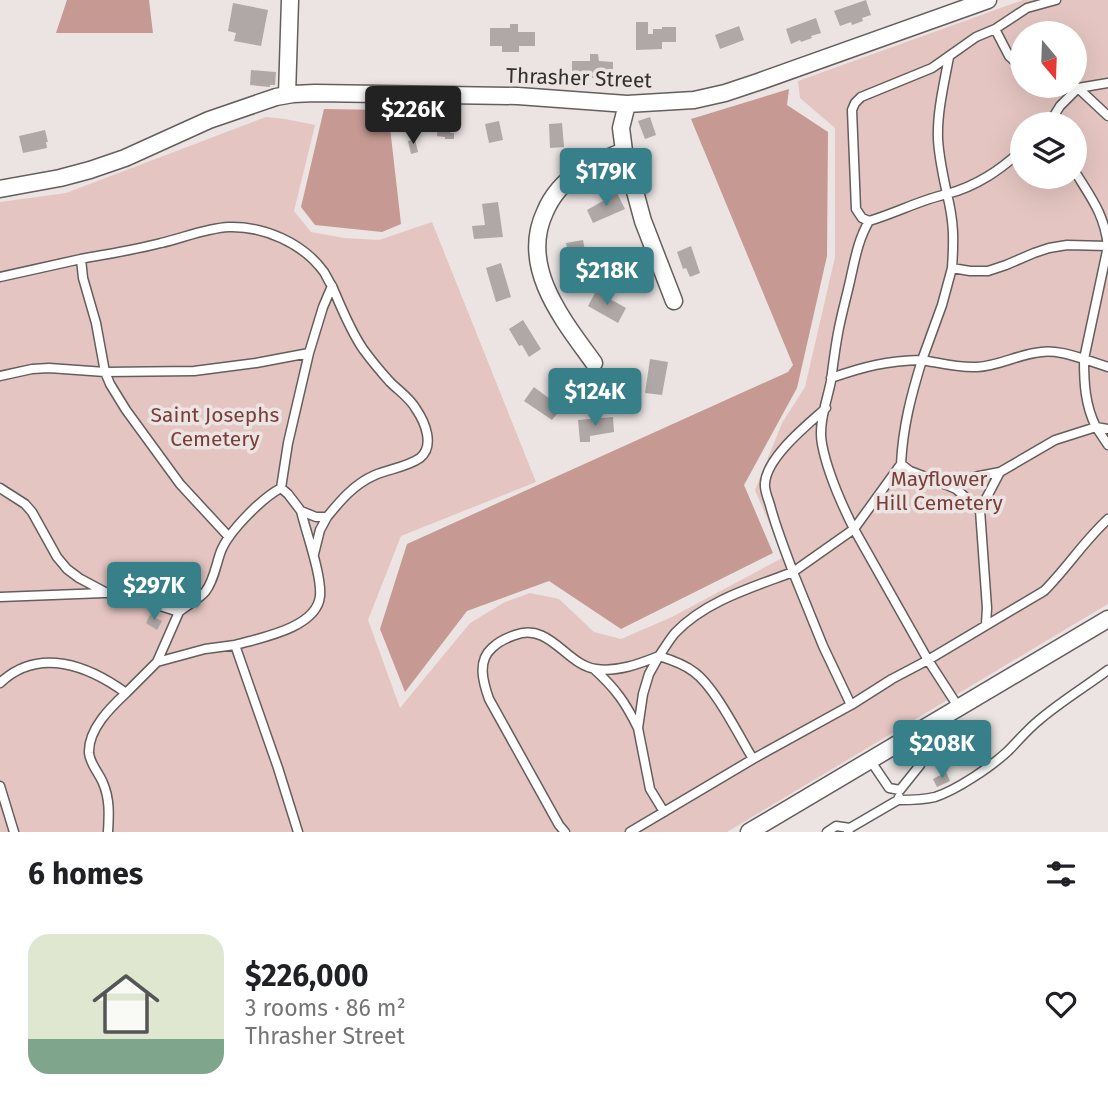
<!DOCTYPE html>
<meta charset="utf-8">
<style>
:root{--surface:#fff;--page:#f6f6f6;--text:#202124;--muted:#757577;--line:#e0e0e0;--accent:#388089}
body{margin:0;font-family:"Fira Sans",sans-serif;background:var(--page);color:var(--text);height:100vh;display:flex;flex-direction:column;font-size:26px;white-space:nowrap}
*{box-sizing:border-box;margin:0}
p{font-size:23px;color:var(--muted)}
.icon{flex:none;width:38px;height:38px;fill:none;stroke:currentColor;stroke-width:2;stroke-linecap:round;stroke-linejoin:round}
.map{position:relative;height:832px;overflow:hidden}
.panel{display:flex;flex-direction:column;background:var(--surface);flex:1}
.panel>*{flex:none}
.needle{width:46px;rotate:161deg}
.fabs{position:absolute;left:1010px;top:21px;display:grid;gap:14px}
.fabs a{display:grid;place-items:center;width:77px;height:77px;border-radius:50%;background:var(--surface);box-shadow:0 7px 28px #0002;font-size:35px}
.price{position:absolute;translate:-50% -60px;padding:0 16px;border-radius:7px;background:var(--accent);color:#fff;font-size:23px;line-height:46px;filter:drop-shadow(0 2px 4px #0008)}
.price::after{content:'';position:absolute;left:50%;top:42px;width:21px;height:16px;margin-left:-10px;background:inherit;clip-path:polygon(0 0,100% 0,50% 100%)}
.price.current{background:#222;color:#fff}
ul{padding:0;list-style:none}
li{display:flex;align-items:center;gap:21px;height:175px;padding:0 28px}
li+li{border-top:2px solid var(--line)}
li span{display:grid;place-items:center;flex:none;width:196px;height:140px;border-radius:21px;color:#555}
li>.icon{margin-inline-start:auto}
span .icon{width:84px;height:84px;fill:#fffc;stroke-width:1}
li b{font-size:30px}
h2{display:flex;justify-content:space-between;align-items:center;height:84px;padding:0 28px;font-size:30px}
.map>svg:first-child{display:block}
.green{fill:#e4c5c1;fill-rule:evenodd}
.forest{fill:#c69993}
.building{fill:#afa8a7}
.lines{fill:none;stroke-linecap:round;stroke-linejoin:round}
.lane-casing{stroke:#645e5d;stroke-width:11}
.street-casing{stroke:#645e5d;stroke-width:19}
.lane{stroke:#fff;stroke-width:8}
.street{stroke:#fff;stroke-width:16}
.labels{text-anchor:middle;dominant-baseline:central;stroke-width:7;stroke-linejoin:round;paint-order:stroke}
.street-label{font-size:21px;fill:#322f2f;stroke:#ebe4e3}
.park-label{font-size:21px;fill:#7a3e38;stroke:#ebe4e3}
</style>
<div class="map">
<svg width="1108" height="832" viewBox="0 0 1108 832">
<rect width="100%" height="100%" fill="#ebe4e3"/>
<path class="green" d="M 1023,0 L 1108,0 L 1108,604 L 727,832 L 0,832 L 0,202 L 66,193 L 266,117 L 285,119 L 315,125 L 294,211 L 311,232 L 344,238 L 379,240 L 432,222 L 536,482 L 401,536 L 368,620 L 400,708 L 470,623 L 505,602 L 530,593 L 559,599 L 594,632 L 621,639 L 672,617 L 784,557 L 755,490 L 782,423 L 805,387 L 835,257 L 835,128 L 800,98 L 798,81 ZM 1022,33 L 1074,33 L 1074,86 L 1022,86 ZM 1022,124 L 1074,124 L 1074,177 L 1022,177 Z"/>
<path class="forest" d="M 67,0 L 149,0 L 153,33 L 56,33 Z
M 789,89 L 787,105 L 828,132 L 827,256 L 797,388 L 744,485 L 773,553 L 621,629 L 549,581 L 467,611 L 405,692 L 380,629 L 407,544 L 788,372 L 793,365 L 691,119 Z
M 324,109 L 388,110 L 401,224 L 382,232 L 315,225 L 301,207 Z"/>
<path class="building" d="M 866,0 L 871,15 L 862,18 L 863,21 L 852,25 L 851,22 L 840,26 L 834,11 Z
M 233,3 L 268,10 L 261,46 L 234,41 L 236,33 L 228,31 Z
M 816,18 L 821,33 L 811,36 L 812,38 L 801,42 L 800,40 L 791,44 L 786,29 Z
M 636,22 L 648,22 L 648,34 L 653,34 L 653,29 L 662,29 L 662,27 L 676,27 L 676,42 L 662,42 L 662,49 L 636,50 Z
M 510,24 L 518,24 L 518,32 L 535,32 L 535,46 L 519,46 L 519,52 L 502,52 L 502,46 L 490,46 L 490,28 L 510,28 Z
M 739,26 L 744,40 L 720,49 L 715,35 Z
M 590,54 L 598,54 L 599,61 L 613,62 L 613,78 L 590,78 L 590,75 L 572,75 L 572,61 L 590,61 Z
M 251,70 L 276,72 L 275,85 L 270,85 L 270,87 L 250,85 Z
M 440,116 L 451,117 L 450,133 L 454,133 L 454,139 L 445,139 L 445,137 L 437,136 L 438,119 L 440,119 Z
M 650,117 L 656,135 L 645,139 L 638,121 Z
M 499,121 L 503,140 L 489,143 L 485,124 Z
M 562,123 L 564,147 L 550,148 L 549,124 Z
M 45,130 L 48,142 L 46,142 L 47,148 L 23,153 L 19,136 Z
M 415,139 L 418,152 L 411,154 L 408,141 Z
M 617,193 L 625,209 L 593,223 L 587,210 Z
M 498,202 L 503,237 L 474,239 L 472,226 L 485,225 L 482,204 Z
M 583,240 L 589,272 L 575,275 L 573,261 L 570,262 L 566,243 Z
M 691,246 L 700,273 L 690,277 L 686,268 L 683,269 L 677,252 Z
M 501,263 L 511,297 L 496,302 L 486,268 Z
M 596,291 L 626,308 L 618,323 L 588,306 Z
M 523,320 L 541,349 L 529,357 L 522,345 L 519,346 L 509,329 Z
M 650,359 L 668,362 L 662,395 L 645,393 Z
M 534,387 L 562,408 L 552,420 L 524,401 Z
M 613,417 L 614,432 L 590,436 L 590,442 L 580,442 L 578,420 Z
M 150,615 L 162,621 L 157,630 L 146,623 Z
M 946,772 L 950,781 L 937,787 L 933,779 Z"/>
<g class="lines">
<g class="lane-casing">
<path id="lane" d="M 995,29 L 1027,8 L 1056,0
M 949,57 C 944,84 937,112 938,139 C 939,158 943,175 947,194 C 977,186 1000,170 1022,150
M 1108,83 L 1078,88 L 1108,116
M 1049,124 L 1060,106 L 1078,88 L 1067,86
M 1074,170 C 1091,198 1104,213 1108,246
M 869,221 C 896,213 920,200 947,194 C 954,222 954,239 952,268 L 970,271 L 988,271 L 1006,265 L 1034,253 L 1049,248 L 1067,245 L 1108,246 L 1084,359 C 1071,355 1056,350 1041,352 C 1019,354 999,366 977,367 C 958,368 940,363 922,360 L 942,305 L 952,268
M 0,277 L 81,259
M 0,376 L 32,369 L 49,368 L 105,372 L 194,371 L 256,363 L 309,353 L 323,307 L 332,286 C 341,307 350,330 363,349 C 371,360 381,372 390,382 C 399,391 410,398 416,409 C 425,422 435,446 420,458 C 407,467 389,469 375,475 C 354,484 340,501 327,517 L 316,517 L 301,511 C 306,532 322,576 320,596 C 317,628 260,638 235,645
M 831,378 C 866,366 886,361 922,360 C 911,396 903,426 901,464 L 910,471 L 947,485
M 826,408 C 807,425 767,457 765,483 C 764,490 768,498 770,505 C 776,528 785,550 793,572 L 854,529 C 842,505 827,471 822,444 C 818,424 827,401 831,381 C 833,365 835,349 838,333 C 841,316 846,299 850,281 C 855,259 858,240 869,221 L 862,218 L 856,209 L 852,110 L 855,103 L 861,97 L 932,68 L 976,37 L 995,29 L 1009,56 L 1022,68
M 1108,429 L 1096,427 L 1108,445
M 1000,472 L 980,510 L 956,489 L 947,485 L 974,477 L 1000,472 L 1055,440 L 1096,427 C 1085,405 1084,383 1084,359 L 1108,367
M 0,488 L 25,504 L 32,512 L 57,557 L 67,569 L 79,578 L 107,593 L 135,598 L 179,612 L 157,662 L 126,693 C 89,666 39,646 0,683
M 281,488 L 288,443 L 309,353
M 980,510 L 987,608 L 986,624
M 229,537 L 180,484 L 126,410 L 110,384 L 105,372 L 96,323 L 83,278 L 81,259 C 107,254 134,250 161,243 C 183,238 206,228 229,227 C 264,226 303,243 324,272 C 327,277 329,282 332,286
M 314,554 L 320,530 L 327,517
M 0,597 L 104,593
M 179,612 C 186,606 199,599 205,592 C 214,581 216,564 221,551 C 229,531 262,498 281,488 L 288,494 L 301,511
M 659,656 L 649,674 L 643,694 L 638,728 L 650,789 L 664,812
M 157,662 L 205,649 L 235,645 L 278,768 L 298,832
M 594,669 C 616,689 625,702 638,728
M 851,705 L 753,759 C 739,736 715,687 694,672 C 684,664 672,660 659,656 C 664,649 669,640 675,633 C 705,601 753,587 793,572 L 823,646 L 851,705 L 892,679 L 928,660 L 854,529 L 901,464
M 959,708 L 928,660 L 1044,591 C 1067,568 1084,541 1108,519
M 870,760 L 889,788 L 900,790 L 920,765 L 917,757 L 905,740
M 0,786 L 14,832
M 898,800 C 911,800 923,800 935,797 C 957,790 992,766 1008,751 C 1018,741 1027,730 1038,721 C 1060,702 1085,687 1108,670
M 108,832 C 109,815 110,799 103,783 C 99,773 90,764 89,753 C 88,729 111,707 126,693
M 565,832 L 559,825 L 489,699 C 483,682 477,661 492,648 C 498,642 506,638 515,635 C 550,622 566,665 596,669 C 618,672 639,664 659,656
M 630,832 L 753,759
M 827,832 L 836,826 L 850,828
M 848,832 L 850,828 L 898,800 L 899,797"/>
</g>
<g class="street-casing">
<path id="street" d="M 287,95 L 290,0
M 627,104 L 621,128 L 624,151 L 643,221 L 674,301
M 0,189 L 60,178 L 90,170 L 125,158 L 209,120 L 276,97 L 293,94 L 315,93 L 518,96 L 627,104 L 694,100 L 725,93 L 758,82 L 988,0
M 594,363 C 563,320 519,267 545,212 C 552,195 565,181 580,171 C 594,163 609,157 624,151
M 749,832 L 1108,619"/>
</g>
<use href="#lane" class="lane"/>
<use href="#street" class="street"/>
</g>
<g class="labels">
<g class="street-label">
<text transform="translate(579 78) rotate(2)">Thrasher Street</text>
</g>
<g class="park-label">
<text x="215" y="415">Saint Josephs<tspan x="215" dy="24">Cemetery</tspan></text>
<text x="939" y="479">Mayflower<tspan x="939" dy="24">Hill Cemetery</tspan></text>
</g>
</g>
</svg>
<div class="fabs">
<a><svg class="needle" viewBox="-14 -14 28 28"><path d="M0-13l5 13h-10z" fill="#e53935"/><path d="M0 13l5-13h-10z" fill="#757577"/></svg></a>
<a><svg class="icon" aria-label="layers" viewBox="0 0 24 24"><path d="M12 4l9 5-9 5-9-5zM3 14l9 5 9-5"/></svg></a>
</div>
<b class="price current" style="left:413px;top:146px">$226K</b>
<b class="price" style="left:606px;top:208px">$179K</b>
<b class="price" style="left:607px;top:307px">$218K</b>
<b class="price" style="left:595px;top:428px">$124K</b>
<b class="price" style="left:154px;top:622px">$297K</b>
<b class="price" style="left:942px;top:780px">$208K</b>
</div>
<section class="panel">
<h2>6 homes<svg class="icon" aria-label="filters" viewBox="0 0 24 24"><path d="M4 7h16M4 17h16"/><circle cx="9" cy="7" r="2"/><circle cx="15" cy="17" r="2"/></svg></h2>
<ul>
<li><span style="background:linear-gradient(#dfe7d0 75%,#7fa58c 0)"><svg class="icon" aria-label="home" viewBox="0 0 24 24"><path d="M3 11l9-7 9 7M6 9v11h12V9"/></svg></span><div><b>$226,000</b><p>3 rooms · 86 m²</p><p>Thrasher Street</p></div><svg class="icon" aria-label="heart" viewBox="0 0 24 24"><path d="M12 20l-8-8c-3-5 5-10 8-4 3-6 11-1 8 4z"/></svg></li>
</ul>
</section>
